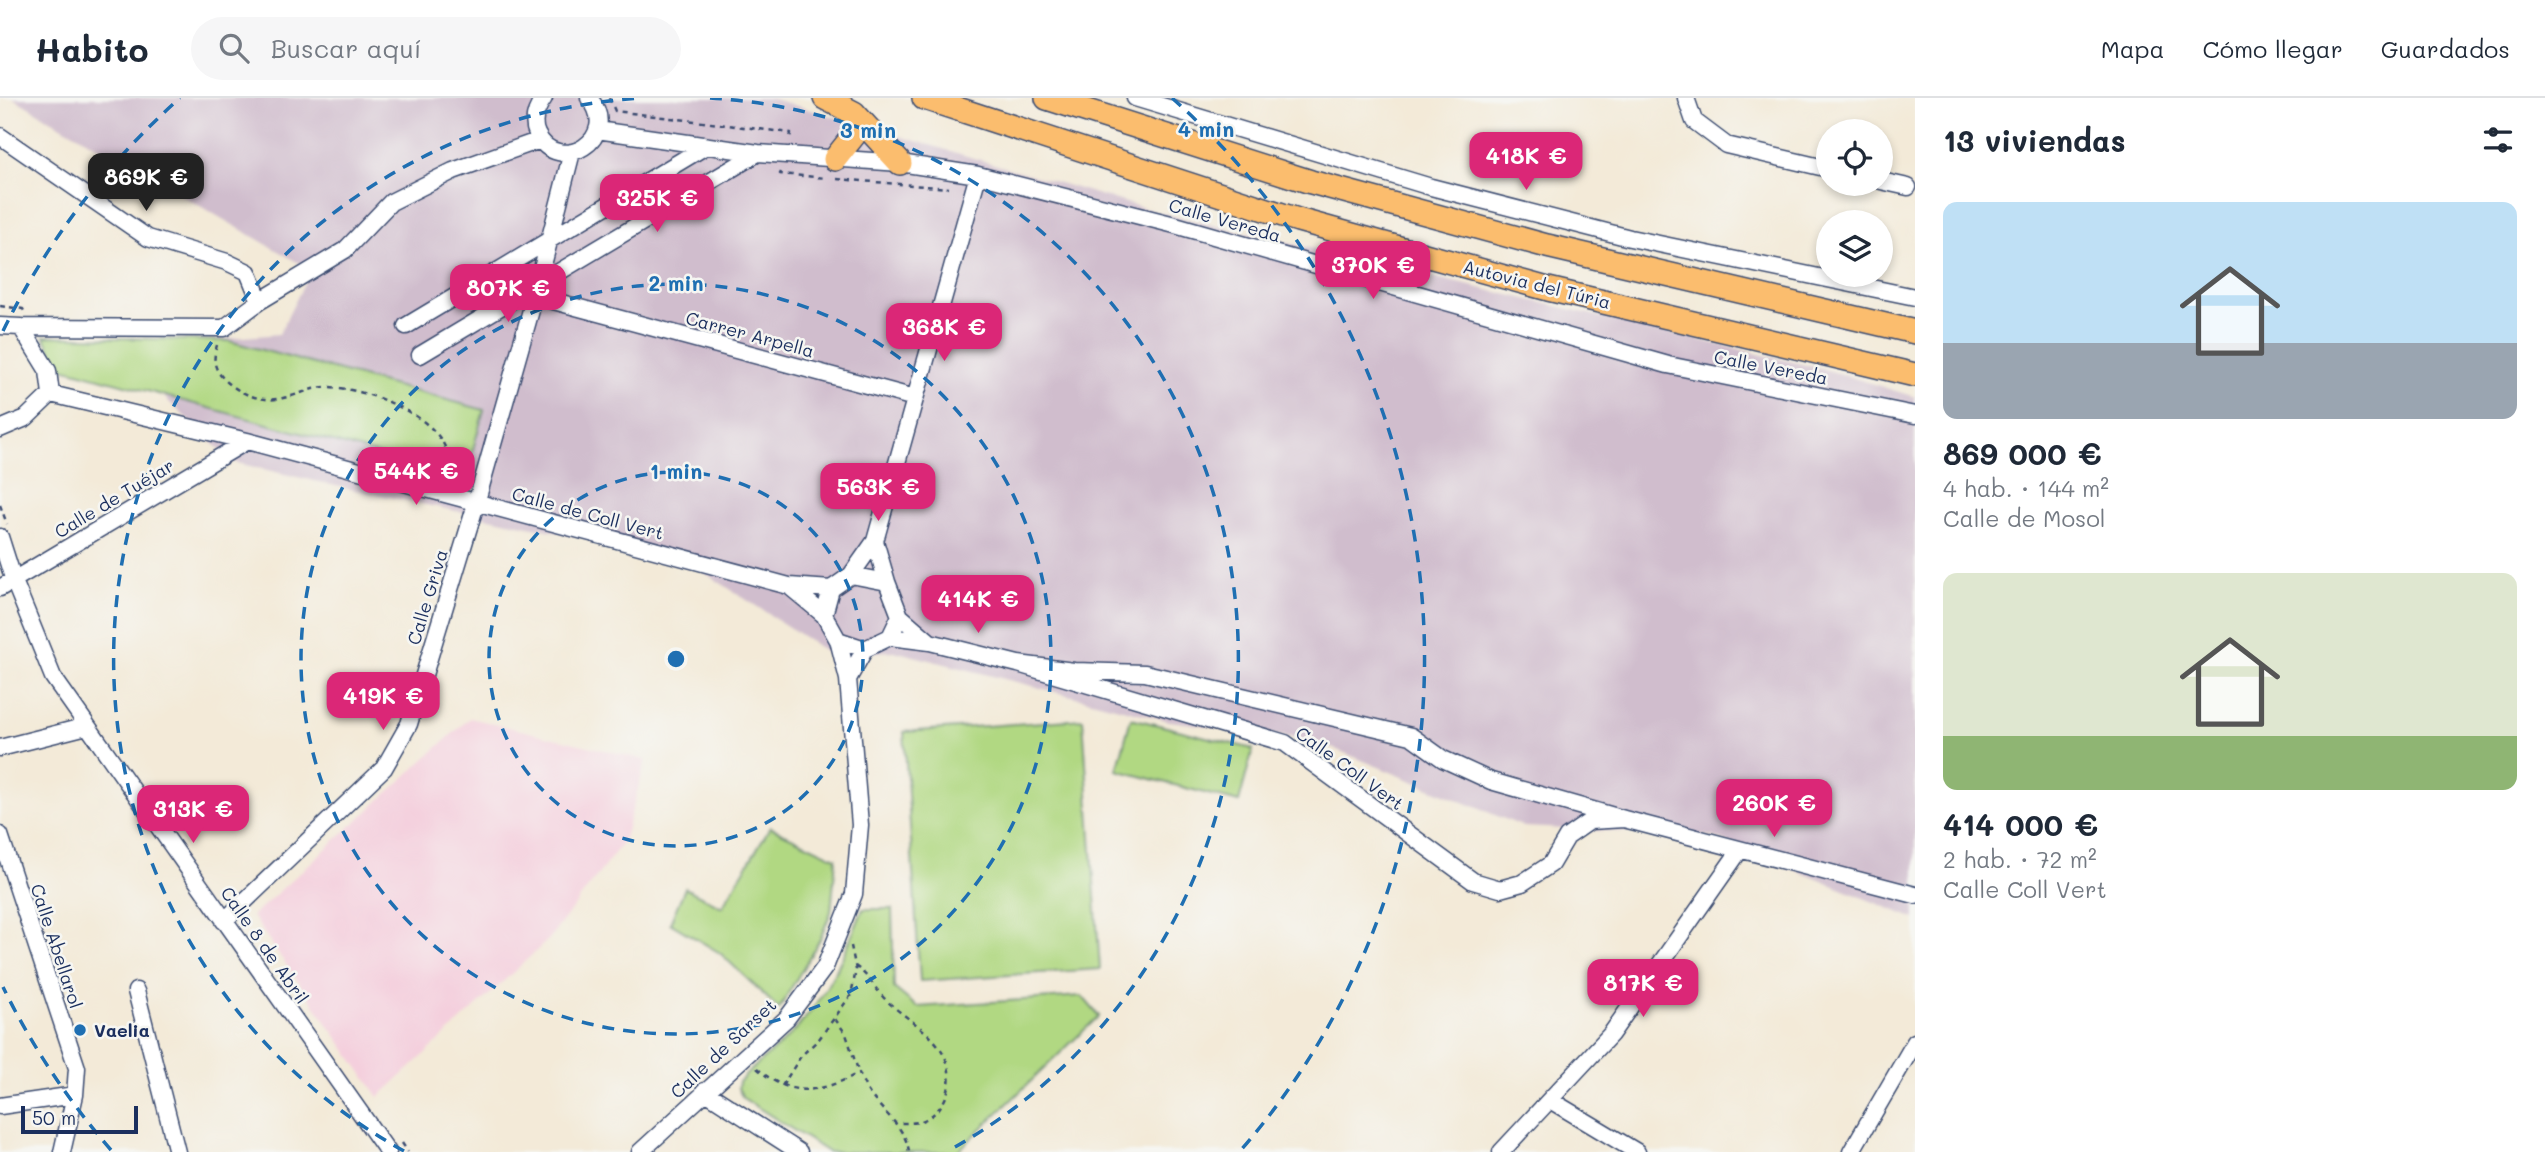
<!DOCTYPE html>
<html lang="es">
<meta charset="utf-8">
<style>
:root{--surface:#fff;--page:#f6f6f7;--text:#1f2937;--muted:#747a83;--line:#e0e1e3;--accent:#db2777}
body{margin:0;font-family:Mali,sans-serif;background:var(--page);color:var(--text);height:100vh;display:flex;flex-direction:column;font-size:26px;white-space:nowrap}
*{box-sizing:border-box;margin:0}
p{font-size:23px;color:var(--muted)}
.icon{flex:none;width:38px;height:38px;fill:none;stroke:currentColor;stroke-width:2;stroke-linecap:round;stroke-linejoin:round}
.map{position:relative;flex:1;overflow:hidden}
.drawer{display:flex;flex-direction:column;background:var(--surface);width:630px}
.drawer>*{flex:none}
.buttons{position:absolute;left:1816px;top:21px;display:grid;gap:14px}
.buttons a{display:grid;place-items:center;width:77px;height:77px;border-radius:50%;background:var(--surface);box-shadow:0 4px 10px #0003;font-size:35px}
.scale{position:absolute;left:21px;bottom:18px;width:117px;box-sizing:border-box;padding-left:7px;border:4px solid #1b2f5e;border-top:0;font-size:19px;line-height:24px;white-space:nowrap;color:#1b2f5e;-webkit-text-stroke:5px #f6f6f2;paint-order:stroke}
.price{position:absolute;translate:-50% -60px;padding:0 16px;border-radius:14px;background:var(--accent);color:#fff;font-size:23px;line-height:46px;filter:drop-shadow(0 2px 4px #0008)}
.price::after{content:'';position:absolute;left:50%;top:42px;width:21px;height:16px;margin-left:-10px;background:inherit;clip-path:polygon(0 0,100% 0,50% 100%)}
.price.selected{background:#222;color:#fff}
ul{padding:0;list-style:none}
li{display:grid;align-content:center;gap:14px;height:371px;padding:0 28px}
li span{display:grid;place-items:center;height:217px;border-radius:14px;color:#555}
li>.icon{margin-inline-start:auto}
span .icon{width:126px;height:126px;fill:#fffc;stroke-width:1}
li b{font-size:30px}
h2{display:flex;justify-content:space-between;align-items:center;height:84px;padding:0 28px;font-size:30px}
header{display:flex;align-items:center;gap:42px;box-sizing:border-box;height:98px;padding:0 35px;background:var(--surface);border-bottom:2px solid var(--line)}
header strong{font-size:33px}
nav{display:flex;gap:38px;margin-inline-start:auto;font-size:24px}
.search{width:490px;height:63px;background:var(--page);display:flex;align-items:center;gap:18px;box-sizing:border-box;padding:0 24px;border-radius:38px;color:var(--muted);font-size:26px}
main{display:flex;flex:1;min-height:0}
.map>svg:first-child{display:block}
.built{fill:#f4cfdd}
.industrial{fill:#d0bdcd}
.green{fill:#b1d882;stroke:#668470;stroke-width:2}
.lines{fill:none;stroke-linecap:round;stroke-linejoin:round}
.minor-casing{stroke:#3b4b70;stroke-width:19}
.highway-casing{stroke:#3b4b70;stroke-width:26}
.path{stroke:#3b4b70;stroke-width:2.5;stroke-dasharray:5 5;stroke-linecap:butt}
.minor{stroke:#fff;stroke-width:16}
.highway{stroke:#fbbd6e;stroke-width:23}
.ring{fill:none;stroke:#1f6fb2;stroke-width:3.5;stroke-dasharray:12 9}
.poi-dot{fill:#1f6fb2;stroke:#f6f6f2;stroke-width:2.5}
.labels{text-anchor:middle;dominant-baseline:central;stroke-width:5;stroke-linejoin:round;paint-order:stroke}
.street-label{font-size:18px;fill:#1b2f5e;stroke:#f6f6f2}
.poi-label{font-size:18px;font-weight:bold;fill:#1b2f5e;stroke:#f6f6f2;text-anchor:start}
.centre{fill:#1f6fb2;stroke:#f6f6f2;stroke-width:3.5}
.ring-label{font-size:21px;text-anchor:middle;font-weight:bold;fill:#1f6fb2;stroke:#f6f6f2;stroke-width:5;stroke-linejoin:round;paint-order:stroke}
</style>
<header>
<strong>Habito</strong>
<div class="search"><svg class="icon" aria-label="search" viewBox="0 0 24 24"><circle cx="10" cy="10" r="6"/><path d="M15 15l6 6"/></svg>Buscar aquí</div>
<nav><a>Mapa</a><a>Cómo llegar</a><a>Guardados</a></nav>
</header>
<main>
<div class="map">
<svg width="1915" height="1054" viewBox="0 0 1915 1054">
<rect width="100%" height="100%" fill="#f6f6f2"/>
<filter id="ink" filterUnits="userSpaceOnUse"><feTurbulence type="fractalNoise" baseFrequency=".0143" numOctaves="2"/><feDisplacementMap in="SourceGraphic" scale="14" xChannelSelector="R" yChannelSelector="G"/><feConvolveMatrix kernelMatrix="1 2 1 2 8 2 1 2 1" color-interpolation-filters="sRGB"/></filter>
<filter id="wash" filterUnits="userSpaceOnUse"><feTurbulence type="fractalNoise" baseFrequency=".00686" numOctaves="4" result="noise"/><feDisplacementMap in="SourceGraphic" scale="28" xChannelSelector="R" yChannelSelector="G"/><feGaussianBlur stdDeviation="1.57" result="paint"/><feColorMatrix in="noise" values="0 0 0 0 0 0 0 0 0 0 0 0 0 0 0 0 0 1.4 0 .05"/><feComposite in="paint" operator="in"/></filter>
<g filter="url(#wash)">
<rect width="100%" height="100%" fill="#f3ead8"/>
<path class="built" d="M 470,620 L 646,662 L 623,744 L 549,841 L 379,999 L 252,818 Z"/>
<path class="industrial" d="M 13,0 L 770,0 L 1157,114 L 1831,273 L 1915,299 L 1915,821 L 1712,738 L 1524,729 L 1313,642 L 1170,623 L 894,553 L 830,556 L 682,460 L 336,388 L 233,364 L 147,283 L 146,248 L 279,236 L 311,172 Z"/>
<path class="green" d="M 44,238 L 229,243 L 484,312 L 465,380 L 59,269 Z
M 1131,620 L 1253,651 L 1239,704 L 1117,672 Z
M 1083,621 L 1100,871 L 920,883 L 904,634 Z
M 770,729 L 836,760 L 831,814 L 820,841 L 779,911 L 720,855 L 670,825 L 685,790 L 722,809 Z
M 863,811 L 892,811 L 894,890 L 917,909 L 1082,898 L 1099,918 L 957,1054 L 828,1054 L 743,1000 L 738,990 L 739,984 C 757,964 780,949 798,929 C 829,894 846,853 863,811 Z"/>
</g>
<g filter="url(#ink)">
<g class="lines">
<g class="minor-casing">
<path id="minor" d="M 544,0 C 536,11 531,23 537,36 C 558,79 623,40 589,0
M 1135,0 L 1431,89 L 1630,140 L 1915,199
M 1686,0 L 1694,23 L 1726,47 L 1829,71
M 597,32 L 758,55 L 900,65 L 978,77 L 1175,127 L 1668,267 L 1915,317
M 0,38 L 148,140 L 227,164 L 248,174 L 260,203
M 1881,83 L 1908,89
M 535,198 L 915,300
M 0,228 L 21,229 L 48,273 L 51,296 L 26,320 L 0,331
M 406,228 L 706,48
M 21,229 L 224,230 L 260,203 L 345,152 L 391,104 L 453,73 L 540,42
M 420,257 L 758,55
M 51,296 L 247,343 L 789,488
M 0,439 L 14,483 L 53,579 L 388,1054
M 875,443 L 978,77
M 851,477 L 887,484 L 900,518 L 890,539 L 865,551 L 838,542 L 824,517 L 831,491 L 851,477 L 875,443 L 887,484
M 0,490 L 247,343
M 824,517 L 789,488 L 831,491
M 890,539 L 930,544 L 900,518
M 838,542 L 848,581 L 865,551
M 930,544 L 1018,566 L 1285,645 L 1473,783 L 1500,791 L 1522,785 L 1551,766 L 1567,739 L 1590,723 L 1624,721 L 1491,683 L 1443,661 L 1411,638 L 1145,575 L 1074,573 L 1018,566
M 0,650 L 87,628
M 1624,721 L 1915,797
M 0,737 L 77,970 L 75,997 L 62,1054
M 224,823 L 384,670 L 409,626 L 476,406 L 535,198 L 572,54
M 136,893 L 177,1054
M 704,993 L 799,1054
M 1550,1002 L 1637,1054
M 0,1008 L 75,997
M 640,1054 L 787,920 L 825,869 L 854,796 L 860,727 L 848,581
M 1501,1054 L 1611,936 L 1740,752
M 1851,1054 L 1915,944"/>
</g>
<g class="highway-casing">
<path id="highway" d="M 825,0 L 854,15 L 900,65
M 924,0 L 1298,122 L 1548,191 L 1915,277
M 1047,0 L 1311,84 L 1547,148 L 1915,234
M 835,61 L 854,37 L 854,15"/>
</g>
<path class="path" d="M 609,0 L 615,13 L 791,35 L 790,40
M 781,74 L 780,76 L 827,80
M 837,81 L 949,90
M 0,208 L 23,211 L 24,213
M 217,247 C 213,261 213,270 224,281 C 239,296 262,305 283,300 C 300,297 313,288 330,289 C 366,291 443,318 448,360 C 449,367 446,375 445,381
M 0,407 L 7,426
M 855,868 C 869,877 876,893 888,904 C 904,919 927,931 940,950 C 956,973 952,1007 926,1021 C 917,1026 905,1025 895,1025
M 835,921 L 846,936 L 859,975
M 757,970 C 791,1001 820,995 859,975 C 862,982 865,989 869,995 C 882,1014 906,1029 909,1054
M 782,988 L 801,958 L 819,941 L 851,897 L 856,872 L 851,848
M 402,1045 L 408,1054"/>
<use href="#minor" class="minor"/>
<use href="#highway" class="highway"/>
</g>
</g>
<g class="ring">
<circle cx="676" cy="561" r="187"/>
<circle cx="676" cy="561" r="375"/>
<path d="M404 1053A562 562 0 0 1 642 0M710 0A562 562 0 0 1 948 1053"/>
<path d="M111 1052A749 749 0 0 1 3 889M3 233A749 749 0 0 1 180 0M1172 0A749 749 0 0 1 1241 1052"/>
</g>
<circle class="poi-dot" cx="80" cy="932" r="7"/>
<g class="labels">
<g class="street-label">
<text transform="translate(1225 122) rotate(16)">Calle Vereda</text>
<text transform="translate(1537 186) rotate(14)">Autovia del Túria</text>
<text transform="translate(750 236) rotate(15)">Carrer Arpella</text>
<text transform="translate(1771 269) rotate(11)">Calle Vereda</text>
<text transform="translate(114 400) rotate(-31)">Calle de Tuéjar</text>
<text transform="translate(588 415) rotate(15)">Calle de Coll Vert</text>
<text transform="translate(427 499) rotate(-73)">Calle Griva</text>
<text transform="translate(1350 670) rotate(36)">Calle Coll Vert</text>
<text transform="translate(265 847) rotate(55)">Calle 8 de Abril</text>
<text transform="translate(57 848) rotate(72)">Calle Abellarol</text>
<text transform="translate(723 950) rotate(-43)">Calle de Sarset</text>
</g>
<g class="poi-label">
<text x="94" y="932">Vaelia</text>
</g>
</g>
<circle cx="676" cy="561" r="10" class="centre"/>
<g class="ring-label">
<text x="1206" y="39">4 min</text>
<text x="868" y="40">3 min</text>
<text x="676" y="193">2 min</text>
<text x="676" y="381">1 min</text>
</g>
</svg>
<div class="buttons">
<a><svg class="icon" aria-label="locate" viewBox="0 0 24 24"><circle cx="12" cy="12" r="6"/><path d="M12 2v4M12 18v4M2 12h4M18 12h4"/></svg></a>
<a><svg class="icon" aria-label="layers" viewBox="0 0 24 24"><path d="M12 4l9 5-9 5-9-5zM3 14l9 5 9-5"/></svg></a>
</div>
<div class="scale">50 m</div>
<b class="price" style="left:1526px;top:94px">418K €</b>
<b class="price selected" style="left:146px;top:115px">869K €</b>
<b class="price" style="left:657px;top:136px">325K €</b>
<b class="price" style="left:1373px;top:203px">370K €</b>
<b class="price" style="left:508px;top:226px">807K €</b>
<b class="price" style="left:944px;top:265px">368K €</b>
<b class="price" style="left:416px;top:409px">544K €</b>
<b class="price" style="left:878px;top:425px">563K €</b>
<b class="price" style="left:978px;top:537px">414K €</b>
<b class="price" style="left:383px;top:634px">419K €</b>
<b class="price" style="left:1774px;top:741px">260K €</b>
<b class="price" style="left:193px;top:747px">313K €</b>
<b class="price" style="left:1643px;top:921px">817K €</b>
</div>
<section class="drawer">
<h2>13 viviendas<svg class="icon" aria-label="filters" viewBox="0 0 24 24"><path d="M4 7h16M4 17h16"/><circle cx="9" cy="7" r="2"/><circle cx="15" cy="17" r="2"/></svg></h2>
<ul>
<li><span style="background:linear-gradient(#bfe0f5 65%,#9aa5b1 0)"><svg class="icon" aria-label="home" viewBox="0 0 24 24"><path d="M3 11l9-7 9 7M6 9v11h12V9"/></svg></span><div><b>869 000 €</b><p>4 hab. · 144 m²</p><p>Calle de Mosol</p></div></li>
<li><span style="background:linear-gradient(#dfe7d0 75%,#8fb573 0)"><svg class="icon" aria-label="home" viewBox="0 0 24 24"><path d="M3 11l9-7 9 7M6 9v11h12V9"/></svg></span><div><b>414 000 €</b><p>2 hab. · 72 m²</p><p>Calle Coll Vert</p></div></li>
</ul>
</section>
</main>
